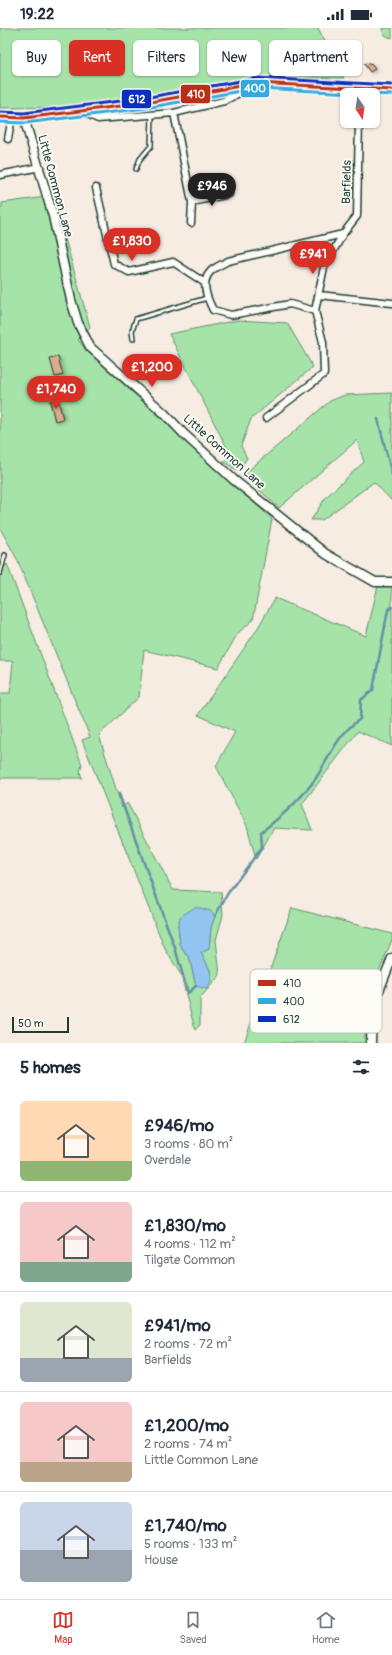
<!DOCTYPE html>
<meta charset="utf-8">
<style>
:root{--surface:#fff;--page:#f2f2f3;--text:#1f2937;--muted:#747a83;--line:#e0e1e3;--accent:#d93025}
body{margin:0;font-family:Pangolin,sans-serif;background:var(--page);color:var(--text);height:100vh;display:flex;flex-direction:column;font-size:15px;white-space:nowrap}
*{box-sizing:border-box;margin:0}
p{font-size:13px;color:var(--muted)}
.icon{flex:none;width:22px;height:22px;fill:none;stroke:currentColor;stroke-width:2;stroke-linecap:round;stroke-linejoin:round}
.map{position:relative;height:1015px;overflow:hidden}
.side{display:flex;flex-direction:column;background:var(--surface);flex:1}
.side>*{flex:none}
.hud{position:absolute;left:12px;top:12px;width:368px;height:36px;display:flex;gap:8px}
.needle{width:26px;rotate:167deg}
.tools{position:absolute;left:340px;top:60px;display:grid;gap:8px}
.tools a{display:grid;place-items:center;width:40px;height:40px;border-radius:6px;background:var(--surface);box-shadow:0 1px 3px #0004;font-size:20px}
.scale{position:absolute;left:12px;bottom:10px;width:57px;box-sizing:border-box;padding-left:4px;border:2px solid #1f3d34;border-top:0;font-size:11px;line-height:14px;white-space:nowrap;color:#1f3d34;-webkit-text-stroke:3px #fdfcf7;paint-order:stroke}
.price{position:absolute;translate:-50% -34px;padding:0 9px;border-radius:14px;background:var(--accent);color:#fff;font-size:13px;line-height:26px;filter:drop-shadow(0 1px 2px #0008)}
.price::after{content:'';position:absolute;left:50%;top:24px;width:12px;height:9px;margin-left:-6px;background:inherit;clip-path:polygon(0 0,100% 0,50% 100%)}
.price.selected{background:#222;color:#fff}
ul{padding:0;list-style:none}
li{display:flex;align-items:center;gap:12px;height:100px;padding:0 20px}
li+li{border-top:1px solid var(--line)}
li span{display:grid;place-items:center;flex:none;width:112px;height:80px;border-radius:6px;color:#555}
li>.icon{margin-inline-start:auto}
span .icon{width:48px;height:48px;fill:#fffc;stroke-width:1}
li b{font-size:17px}
h2{display:flex;justify-content:space-between;align-items:center;height:48px;padding:0 20px;font-size:17px}
.tag{padding:0 14px;border-radius:6px;background:var(--surface);box-shadow:0 1px 3px #0004;font-size:14px;line-height:36px}
.tag.selected{background:var(--accent);color:#fff}
.status{display:flex;justify-content:space-between;align-items:center;height:28px;padding:0 20px;background:var(--surface);direction:ltr}
.status svg{height:11px;fill:currentColor}
.dock{display:flex;justify-content:space-around;align-items:center;height:56px;border-top:1px solid var(--line);background:var(--surface);font-size:11px;color:var(--muted)}
.dock a{display:grid;justify-items:center;gap:2px}
.dock .selected{color:var(--accent)}
.map>svg:first-child{display:block}
.green{fill:#a6e3a9;stroke:#62906e;fill-rule:evenodd}
.water{fill:#94c5f0;stroke:#658fa5}
.lines{fill:none;stroke-linecap:round;stroke-linejoin:round}
.stream{stroke:#658fa5;stroke-width:2.5}
.building{fill:#dbad8c;stroke:#1f3d34;filter:url(#shadow)}
.service-casing{stroke:#1f3d34;stroke-width:6}
.minor-casing{stroke:#1f3d34;stroke-width:9}
.tertiary-casing{stroke:#1f3d34;stroke-width:11}
.primary-casing{stroke:#1f3d34;stroke-width:13}
.service{stroke:#fdfcf7;stroke-width:3}
.minor{stroke:#fdfcf7;stroke-width:6}
.tertiary{stroke:#fdfcf7;stroke-width:8}
.primary{stroke:#f5e382;stroke-width:10}
.bus-1-casing{stroke:#fdfcf7;stroke-width:6}
.bus-2-casing{stroke:#fdfcf7;stroke-width:6}
.bus-3-casing{stroke:#fdfcf7;stroke-width:6}
.bus-1{stroke:#bb2e18;stroke-width:3}
.bus-2{stroke:#35a9de;stroke-width:3}
.bus-3{stroke:#0a2ebe;stroke-width:3}
.labels{text-anchor:middle;dominant-baseline:central;stroke-width:3.5;stroke-linejoin:round;paint-order:stroke}
.street-label{font-size:12px;fill:#1f3d34;stroke:#fdfcf7}
.key{fill:#fdfcf7;stroke:#bac3bc;stroke-width:1}
.key-label{font-size:11px;fill:#1f3d34}
.line-badge{stroke:#fdfcf7;stroke-width:1.5}
.badge-label{font-size:11px;text-anchor:middle;font-weight:bold;fill:#fff}
</style>
<div class="status"><b>19:22</b><svg viewBox="0 0 49 12"><path d="M0 12V9h3v3zM5 12V6h3v6zM10 12V3h3v9zM15 12V0h3v12zM26 1h20v11H26zM47 4h2v5h-2z"/></svg></div>
<div class="map">
<svg width="392" height="1015" viewBox="0 0 392 1015">
<defs>
<filter id="shadow"><feDropShadow dx="2.5" dy="1.5" stdDeviation="2" flood-color="#0004"/></filter>
</defs>
<rect width="100%" height="100%" fill="#f6ece2"/>
<filter id="ink" filterUnits="userSpaceOnUse"><feTurbulence type="fractalNoise" baseFrequency=".025" numOctaves="2"/><feDisplacementMap in="SourceGraphic" scale="8" xChannelSelector="R" yChannelSelector="G"/><feConvolveMatrix kernelMatrix="1 2 1 2 8 2 1 2 1" color-interpolation-filters="sRGB"/></filter>
<g filter="url(#ink)">
<path class="green" d="M 0,0 L 318,0 L 344,50 L 269,49 L 74,79 L 0,80 Z
M 382,0 L 392,0 L 392,10 L 384,7 Z
M 53,168 L 90,299 L 78,312 L 89,325 L 272,491 L 253,592 L 238,605 L 218,640 L 144,622 L 139,669 L 99,707 L 122,780 L 127,775 L 131,782 L 173,862 L 221,864 L 223,887 L 216,912 L 220,947 L 200,970 L 200,997 L 195,1002 L 181,947 L 165,921 L 82,712 L 90,709 L 17,531 L 0,500 L 0,179 L 2,179 L 2,175 ZM 58,372 L 63,391 L 55,393 L 50,373 ZM 215,889 L 211,899 L 209,921 L 201,925 L 211,944 L 195,955 L 189,928 L 183,923 L 180,916 L 178,897 Z
M 238,292 L 287,295 L 313,339 L 251,391 L 241,418 L 247,430 L 238,443 L 224,434 L 231,428 L 169,306 Z
M 392,365 L 392,473 L 374,454 L 322,492 L 311,492 L 326,469 L 364,434 L 357,412 L 279,480 L 243,447 L 330,373 L 345,367 Z
M 7,536 L 82,737 L 80,744 L 82,750 L 0,750 L 0,665 L 10,665 L 13,633 L 0,633 L 0,545 Z
M 378,558 L 392,558 L 392,718 L 358,703 L 302,776 L 312,802 L 274,800 L 256,831 L 247,798 L 216,738 L 235,704 L 198,687 L 256,603 L 275,570 L 366,608 Z
M 292,880 L 392,906 L 392,912 L 365,976 L 365,1015 L 244,1015 Z"/>
<path class="water" d="M 195,879 L 211,883 L 215,888 L 211,899 L 209,921 L 201,925 C 208,938 216,948 207,961 L 196,958 L 189,928 L 183,923 L 180,916 L 178,897 L 180,889 Z"/>
<g class="lines">
<path class="stream" d="M 378,391 L 392,447
M 119,766 L 175,920 L 188,965 L 196,958
M 215,888 L 228,865 L 262,819 L 261,804 C 281,789 302,770 316,750 C 331,727 336,708 360,691 L 361,672 L 373,662 L 388,582 L 392,579"/>
</g>
<path class="building" d="M 366,35 L 372,37 L 375,41 L 370,44 L 364,36 Z
M 58,329 L 63,347 L 55,349 L 50,331 Z
M 58,372 L 63,391 L 55,393 L 50,373 Z"/>
<g class="lines">
<g class="service-casing">
<path id="service" d="M 136,141 L 140,131 L 151,118 L 152,87
M 133,311 L 132,303 L 136,291 L 207,270
M 0,545 L 5,527"/>
</g>
<g class="minor-casing">
<path id="minor" d="M 83,84 L 98,91 L 174,85 L 224,73 L 250,59
M 174,85 L 192,174 L 191,195
M 8,111 L 12,89
M 0,147 L 40,139
M 96,160 L 114,236 L 129,244 L 173,234 L 205,255
M 192,174 L 229,166
M 319,267 L 392,275
M 315,283 L 290,276 L 231,287 L 213,282 C 207,270 200,254 211,243 C 215,239 223,236 228,233 L 343,206
M 266,390 L 324,346 L 323,314 L 315,283 L 324,239 L 343,206 L 357,188 L 359,93"/>
</g>
<g class="tertiary-casing">
<path id="tertiary" d="M 24,90 L 53,188 L 71,272 L 78,295 L 90,319 L 164,385 L 184,406 L 234,452 L 326,526 L 375,554 L 392,554
M 371,1015 L 372,980 L 392,930"/>
</g>
<g class="primary-casing">
<path id="primary" d="M 0,89 L 24,90 L 83,83 L 145,75 L 257,55 L 392,62"/>
</g>
<use href="#service" class="service"/>
<use href="#minor" class="minor"/>
<use href="#tertiary" class="tertiary"/>
<use href="#primary" class="primary"/>
<g class="bus-1-casing">
<path id="bus-1" d="M 0,89 L 24,90 L 145,75 L 257,55 L 392,62"/>
</g>
<g class="bus-2-casing">
<path id="bus-2" d="M 0,94 L 25,95 L 146,80 L 257,60 L 392,67"/>
</g>
<g class="bus-3-casing">
<path id="bus-3" d="M 0,84 L 24,85 L 144,70 L 257,50 L 392,57"/>
</g>
<use href="#bus-1" class="bus-1"/>
<use href="#bus-2" class="bus-2"/>
<use href="#bus-3" class="bus-3"/>
</g>
</g>
<g class="labels">
<g class="street-label">
<text transform="translate(347 154) rotate(-89)">Barfields</text>
<text transform="translate(55 158) rotate(75)">Little Common Lane</text>
<text transform="translate(224 424) rotate(42)">Little Common Lane</text>
</g>
</g>
<rect x="250" y="941" width="132" height="64" rx="6" class="key"/>
<rect x="258" y="952" width="18" height="6" fill="#bb2e18"/>
<rect x="258" y="970" width="18" height="6" fill="#35a9de"/>
<rect x="258" y="988" width="18" height="6" fill="#0a2ebe"/>
<g class="key-label">
<text x="283" y="959">410</text>
<text x="283" y="977">400</text>
<text x="283" y="995">612</text>
</g>
<g class="line-badge">
<rect x="240" y="51" width="30" height="19" rx="4" fill="#35a9de"/>
<rect x="180" y="56" width="31" height="20" rx="4" fill="#bb2e18"/>
<rect x="121" y="61" width="31" height="20" rx="4" fill="#0a2ebe"/>
</g>
<g class="badge-label">
<text x="255" y="64">400</text>
<text x="196" y="70">410</text>
<text x="137" y="75">612</text>
</g>
</svg>
<div class="tools">
<a><svg class="needle" viewBox="-14 -14 28 28"><path d="M0-13l5 13h-10z" fill="#e53935"/><path d="M0 13l5-13h-10z" fill="#747a83"/></svg></a>
</div>
<div class="scale">50 m</div>
<b class="price selected" style="left:212px;top:179px">£946</b>
<b class="price" style="left:132px;top:234px">£1,830</b>
<b class="price" style="left:313px;top:247px">£941</b>
<b class="price" style="left:152px;top:360px">£1,200</b>
<b class="price" style="left:56px;top:382px">£1,740</b>
<div class="hud">
<a class="tag">Buy</a>
<a class="tag selected">Rent</a>
<a class="tag">Filters</a>
<a class="tag">New</a>
<a class="tag">Apartment</a>
</div>
</div>
<section class="side">
<h2>5 homes<svg class="icon" aria-label="filters" viewBox="0 0 24 24"><path d="M4 7h16M4 17h16"/><circle cx="9" cy="7" r="2"/><circle cx="15" cy="17" r="2"/></svg></h2>
<ul>
<li><span style="background:linear-gradient(#ffd9b3 75%,#8fb573 0)"><svg class="icon" aria-label="home" viewBox="0 0 24 24"><path d="M3 11l9-7 9 7M6 9v11h12V9"/></svg></span><div><b>£946/mo</b><p>3 rooms · 80 m²</p><p>Overdale</p></div></li>
<li><span style="background:linear-gradient(#f6c9c9 75%,#7fa58c 0)"><svg class="icon" aria-label="home" viewBox="0 0 24 24"><path d="M3 11l9-7 9 7M6 9v11h12V9"/></svg></span><div><b>£1,830/mo</b><p>4 rooms · 112 m²</p><p>Tilgate Common</p></div></li>
<li><span style="background:linear-gradient(#dfe7d0 70%,#9aa5b1 0)"><svg class="icon" aria-label="home" viewBox="0 0 24 24"><path d="M3 11l9-7 9 7M6 9v11h12V9"/></svg></span><div><b>£941/mo</b><p>2 rooms · 72 m²</p><p>Barfields</p></div></li>
<li><span style="background:linear-gradient(#f6c9c9 75%,#b9a48a 0)"><svg class="icon" aria-label="home" viewBox="0 0 24 24"><path d="M3 11l9-7 9 7M6 9v11h12V9"/></svg></span><div><b>£1,200/mo</b><p>2 rooms · 74 m²</p><p>Little Common Lane</p></div></li>
<li><span style="background:linear-gradient(#c9d6e8 60%,#9aa5b1 0)"><svg class="icon" aria-label="home" viewBox="0 0 24 24"><path d="M3 11l9-7 9 7M6 9v11h12V9"/></svg></span><div><b>£1,740/mo</b><p>5 rooms · 133 m²</p><p>House</p></div></li>
</ul>
</section>
<nav class="dock">
<a class="selected"><svg class="icon" aria-label="map" viewBox="0 0 24 24"><path d="M3 6l6-2 6 2 6-2v14l-6 2-6-2-6 2zM9 4v14M15 6v14"/></svg>Map</a>
<a><svg class="icon" aria-label="saved" viewBox="0 0 24 24"><path d="M7 4h10v16l-5-4-5 4z"/></svg>Saved</a>
<a><svg class="icon" aria-label="home" viewBox="0 0 24 24"><path d="M3 11l9-7 9 7M6 9v11h12V9"/></svg>Home</a>
</nav>
